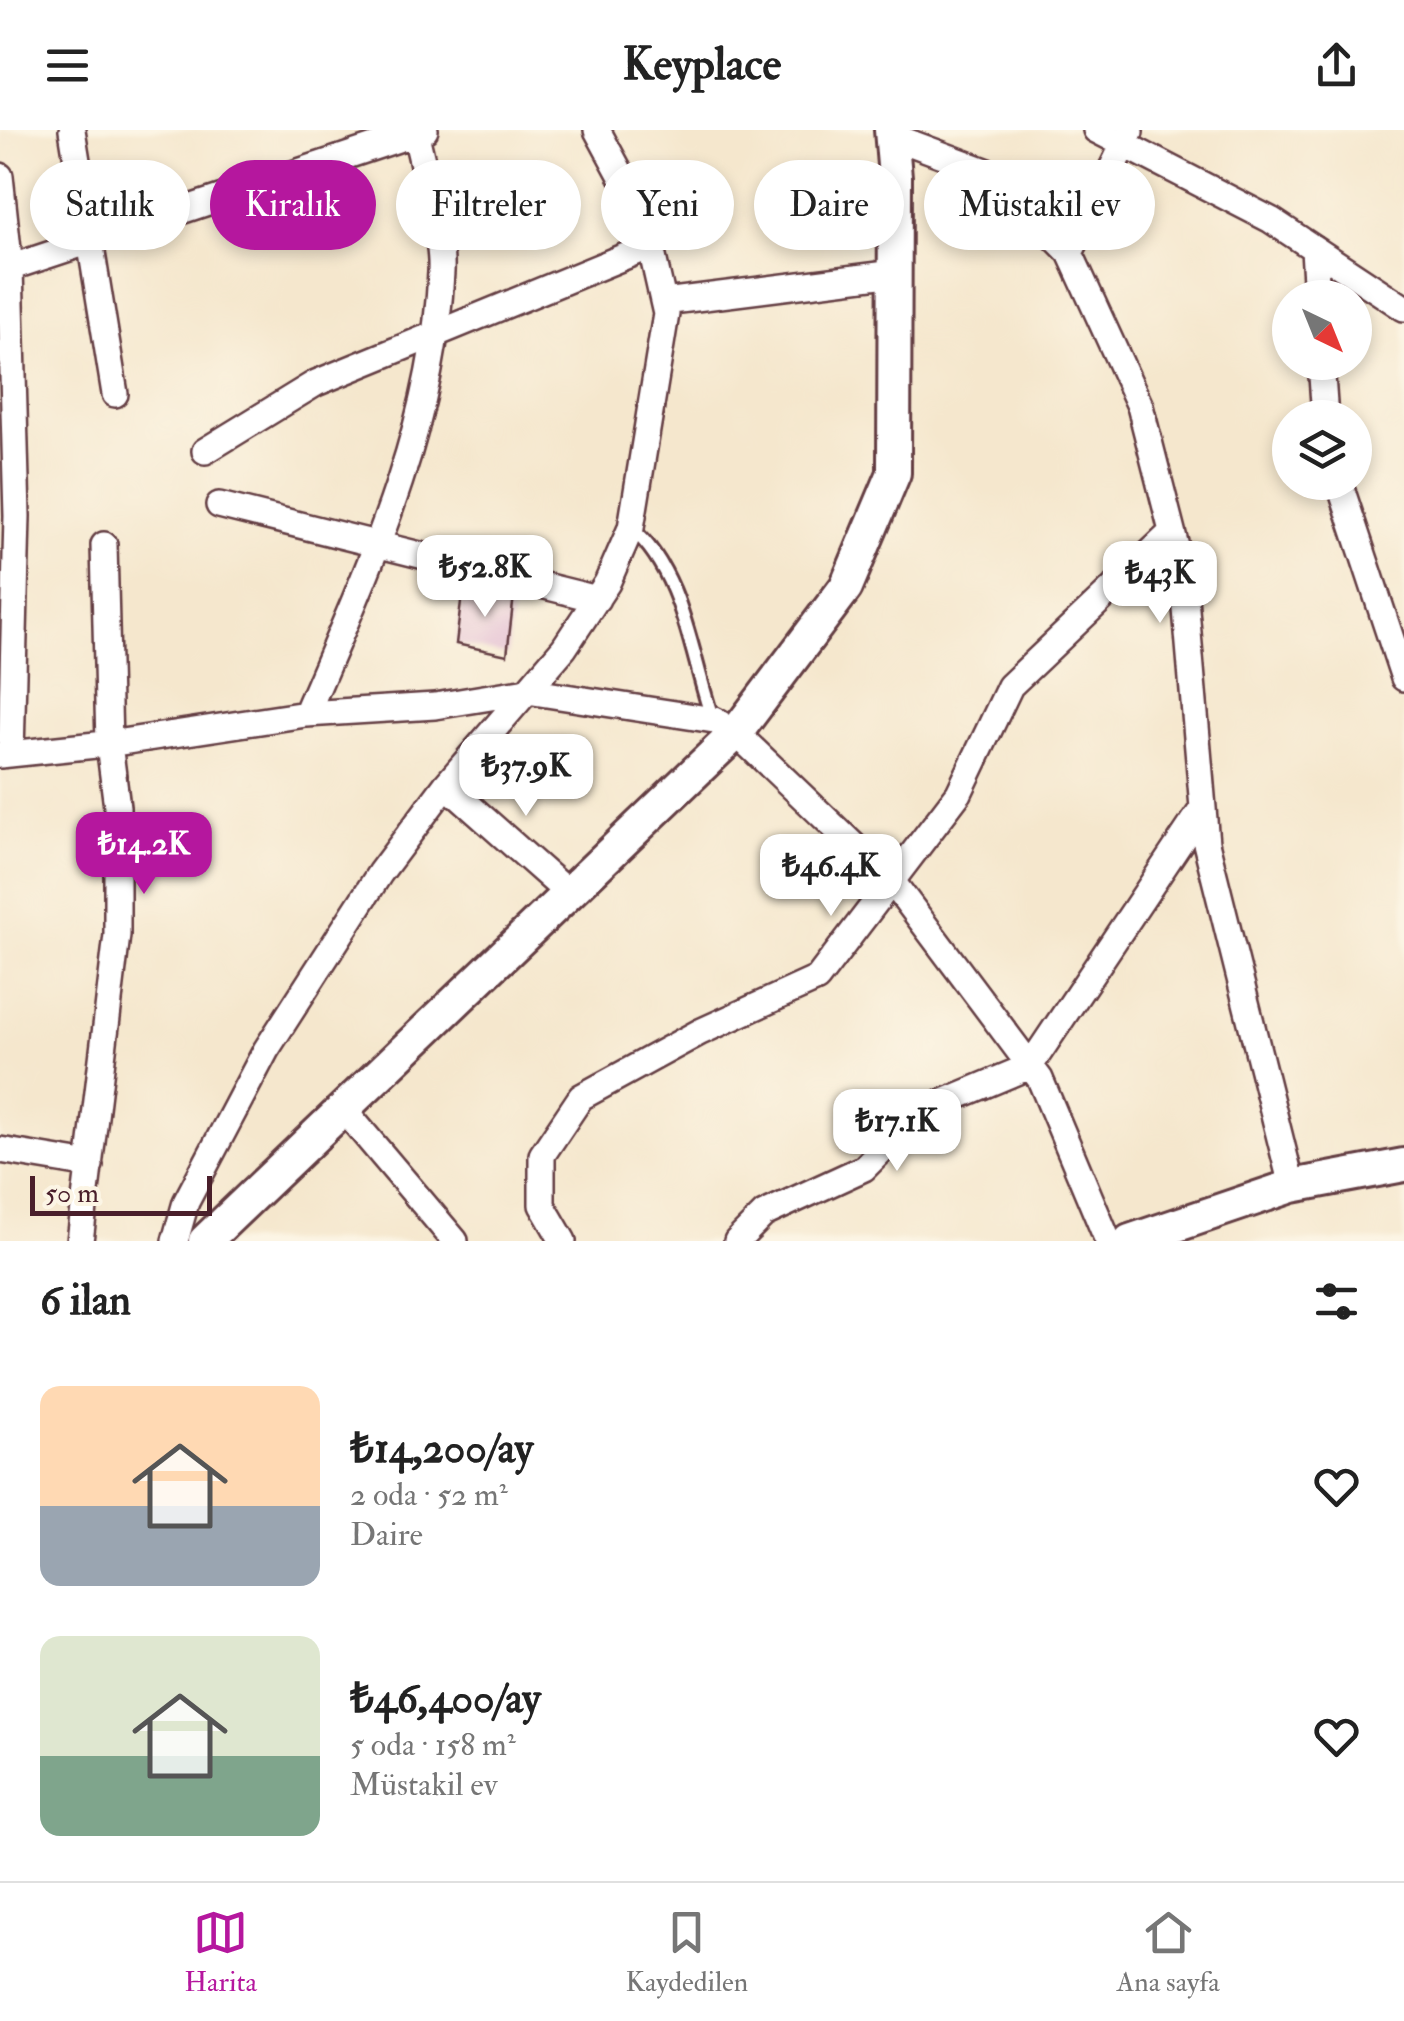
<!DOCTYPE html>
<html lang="tr">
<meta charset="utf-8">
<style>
:root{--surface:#fff;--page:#f6f6f6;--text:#222;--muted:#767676;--line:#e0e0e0;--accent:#b5179e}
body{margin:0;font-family:"IM FELL Double Pica",serif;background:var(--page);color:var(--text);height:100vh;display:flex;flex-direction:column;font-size:38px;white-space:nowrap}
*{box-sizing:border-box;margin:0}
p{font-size:32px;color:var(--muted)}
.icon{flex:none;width:55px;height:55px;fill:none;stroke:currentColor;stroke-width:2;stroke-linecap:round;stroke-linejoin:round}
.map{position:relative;height:1111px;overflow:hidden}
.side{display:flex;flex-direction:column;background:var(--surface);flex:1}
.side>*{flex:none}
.guide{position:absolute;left:30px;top:30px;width:1345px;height:90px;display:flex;gap:20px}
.needle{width:65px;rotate:137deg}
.tools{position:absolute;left:1272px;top:150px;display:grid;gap:20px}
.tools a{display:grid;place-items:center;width:100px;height:100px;border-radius:50%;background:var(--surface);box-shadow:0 5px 15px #0003;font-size:50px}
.scale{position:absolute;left:30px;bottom:25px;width:182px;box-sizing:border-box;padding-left:10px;border:5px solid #4a1f2b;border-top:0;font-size:28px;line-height:35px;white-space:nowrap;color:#4a1f2b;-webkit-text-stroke:8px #fcf5e5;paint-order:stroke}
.price{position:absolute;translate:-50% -85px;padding:0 22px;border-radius:20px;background:#fff;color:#222;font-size:32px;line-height:65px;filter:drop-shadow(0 2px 5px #0008)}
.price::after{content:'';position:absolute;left:50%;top:60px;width:30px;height:22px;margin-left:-15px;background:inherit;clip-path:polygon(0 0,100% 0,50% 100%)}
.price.active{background:var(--accent);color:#fff}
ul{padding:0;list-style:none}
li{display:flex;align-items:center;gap:30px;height:250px;padding:0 40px}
li span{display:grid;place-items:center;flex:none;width:280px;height:200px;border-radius:20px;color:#555}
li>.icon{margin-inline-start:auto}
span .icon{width:120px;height:120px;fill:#fffc;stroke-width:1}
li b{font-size:42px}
h2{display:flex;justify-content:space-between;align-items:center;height:120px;padding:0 40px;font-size:42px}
.pill{padding:0 35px;border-radius:45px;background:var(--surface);box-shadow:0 5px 15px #0003;font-size:35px;line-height:90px}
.pill.active{background:var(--accent);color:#fff}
header{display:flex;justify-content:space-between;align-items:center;height:130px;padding:0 40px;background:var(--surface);font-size:45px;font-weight:800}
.tabs{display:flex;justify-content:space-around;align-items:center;height:140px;border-top:2px solid var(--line);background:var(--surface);font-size:28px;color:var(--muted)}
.tabs a{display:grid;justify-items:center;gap:5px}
.tabs .active{color:var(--accent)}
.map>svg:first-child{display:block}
.building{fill:#d7a2cb}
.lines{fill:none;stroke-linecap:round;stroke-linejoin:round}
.service-casing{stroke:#643d43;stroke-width:18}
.minor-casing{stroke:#643d43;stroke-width:30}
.tertiary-casing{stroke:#643d43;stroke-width:38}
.service{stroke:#fff;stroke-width:12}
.minor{stroke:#fff;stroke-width:25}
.tertiary{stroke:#fff;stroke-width:32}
</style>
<header><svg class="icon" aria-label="menu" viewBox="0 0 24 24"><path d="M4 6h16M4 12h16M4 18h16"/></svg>Keyplace<svg class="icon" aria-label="share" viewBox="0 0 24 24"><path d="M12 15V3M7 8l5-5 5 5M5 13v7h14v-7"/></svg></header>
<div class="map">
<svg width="1404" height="1111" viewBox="0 0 1404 1111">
<rect width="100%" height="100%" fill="#fcf5e5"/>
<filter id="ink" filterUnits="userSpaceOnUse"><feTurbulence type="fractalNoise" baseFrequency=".01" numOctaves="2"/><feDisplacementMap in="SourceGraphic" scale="20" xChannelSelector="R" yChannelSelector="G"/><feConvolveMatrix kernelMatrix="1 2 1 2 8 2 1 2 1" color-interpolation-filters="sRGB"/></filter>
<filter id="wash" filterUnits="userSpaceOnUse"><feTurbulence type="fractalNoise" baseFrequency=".0048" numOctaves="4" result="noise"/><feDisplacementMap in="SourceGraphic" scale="40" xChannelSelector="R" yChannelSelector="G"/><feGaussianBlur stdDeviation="2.25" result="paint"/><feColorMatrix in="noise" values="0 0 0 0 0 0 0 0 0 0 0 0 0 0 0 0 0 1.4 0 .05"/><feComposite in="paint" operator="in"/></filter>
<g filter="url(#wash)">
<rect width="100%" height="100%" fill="#f5e7cd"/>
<g id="blocks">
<path class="building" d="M 463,455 L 514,465 L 507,525 L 456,514 Z"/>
</g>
</g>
<g filter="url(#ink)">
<use href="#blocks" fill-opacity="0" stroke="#643d43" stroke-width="2.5"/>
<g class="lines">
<g class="service-casing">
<path id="service" d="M 631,398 C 684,443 691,528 713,590"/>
</g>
<g class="minor-casing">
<path id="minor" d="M 72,0 L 115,264
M 1096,0 L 1271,90 L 1404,178
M 892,6 L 991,43 L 1070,123 L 1140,276 L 1183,444 L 1206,713 L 1292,1056
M 0,46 L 10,138 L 17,386 L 11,624
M 1314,119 L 1317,168
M 1070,123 L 1130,2
M 0,141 L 425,0
M 664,172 L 895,143
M 1321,232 L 1325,288
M 205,321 L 316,253 L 650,116
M 1339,352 L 1404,548
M 219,375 L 597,469
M 306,584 C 367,442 434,300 441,142 C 443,106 423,39 415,0
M 0,625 L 115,613 L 306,584 L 435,576 L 527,561 L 714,590 L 736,603 L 894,754 L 1040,949 L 1108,1111
M 446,655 L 569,764
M 345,981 L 455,1111
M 0,1020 L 90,1035
M 80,1111 L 117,805 L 117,677 L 109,614 L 104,415
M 175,1111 L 186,1072 L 266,920 L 380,743 L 446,655 L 564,518 L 607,453 L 631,398 L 666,184 L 644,87 L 597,0
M 563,1111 L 542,1075 L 542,1025 L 581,967 L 700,902 L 817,849 L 959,663 L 1010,556 L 1172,402
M 737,1111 L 764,1084 L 864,1038 L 920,982 L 1030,936 L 1203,678"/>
</g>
<g class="tertiary-casing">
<path id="tertiary" d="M 205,1111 L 736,603 L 846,457 L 894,343 L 895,47 L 891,0
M 1130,1111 L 1292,1056 L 1404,1035"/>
</g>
<use href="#service" class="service"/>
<use href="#minor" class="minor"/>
<use href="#tertiary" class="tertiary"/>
</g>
</g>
</svg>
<div class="tools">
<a><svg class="needle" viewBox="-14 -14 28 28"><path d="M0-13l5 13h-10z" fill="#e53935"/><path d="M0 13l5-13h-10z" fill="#767676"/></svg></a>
<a><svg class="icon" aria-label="layers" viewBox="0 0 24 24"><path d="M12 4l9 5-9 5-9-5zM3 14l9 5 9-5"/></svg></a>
</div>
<div class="scale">50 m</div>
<b class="price" style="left:485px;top:490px">₺52.8K</b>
<b class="price" style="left:1160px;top:496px">₺43K</b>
<b class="price" style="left:526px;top:689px">₺37.9K</b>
<b class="price active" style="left:144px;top:767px">₺14.2K</b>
<b class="price" style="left:831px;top:789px">₺46.4K</b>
<b class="price" style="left:897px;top:1044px">₺17.1K</b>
<div class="guide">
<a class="pill">Satılık</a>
<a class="pill active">Kiralık</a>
<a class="pill">Filtreler</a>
<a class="pill">Yeni</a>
<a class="pill">Daire</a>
<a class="pill">Müstakil ev</a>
</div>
</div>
<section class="side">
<h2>6 ilan<svg class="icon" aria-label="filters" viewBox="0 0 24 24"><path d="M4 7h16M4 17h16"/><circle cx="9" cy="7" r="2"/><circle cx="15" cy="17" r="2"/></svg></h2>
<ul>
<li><span style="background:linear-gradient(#ffd9b3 60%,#9aa5b1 0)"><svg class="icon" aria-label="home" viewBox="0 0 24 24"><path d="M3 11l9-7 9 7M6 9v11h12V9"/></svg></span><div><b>₺14,200/ay</b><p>2 oda · 52 m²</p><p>Daire</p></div><svg class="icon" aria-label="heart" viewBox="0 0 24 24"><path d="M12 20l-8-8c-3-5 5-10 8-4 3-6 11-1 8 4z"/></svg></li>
<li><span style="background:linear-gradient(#dfe7d0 60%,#7fa58c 0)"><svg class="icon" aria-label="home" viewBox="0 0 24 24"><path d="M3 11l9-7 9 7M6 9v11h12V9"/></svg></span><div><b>₺46,400/ay</b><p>5 oda · 158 m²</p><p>Müstakil ev</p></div><svg class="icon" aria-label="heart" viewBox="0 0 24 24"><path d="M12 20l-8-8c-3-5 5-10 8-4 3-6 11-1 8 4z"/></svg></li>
</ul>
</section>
<nav class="tabs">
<a class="active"><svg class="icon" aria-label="map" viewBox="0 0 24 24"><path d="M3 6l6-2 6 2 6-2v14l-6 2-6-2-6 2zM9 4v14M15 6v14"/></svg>Harita</a>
<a><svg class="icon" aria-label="saved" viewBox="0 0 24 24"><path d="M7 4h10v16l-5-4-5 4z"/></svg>Kaydedilen</a>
<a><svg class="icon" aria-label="home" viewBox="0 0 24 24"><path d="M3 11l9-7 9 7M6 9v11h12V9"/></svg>Ana sayfa</a>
</nav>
